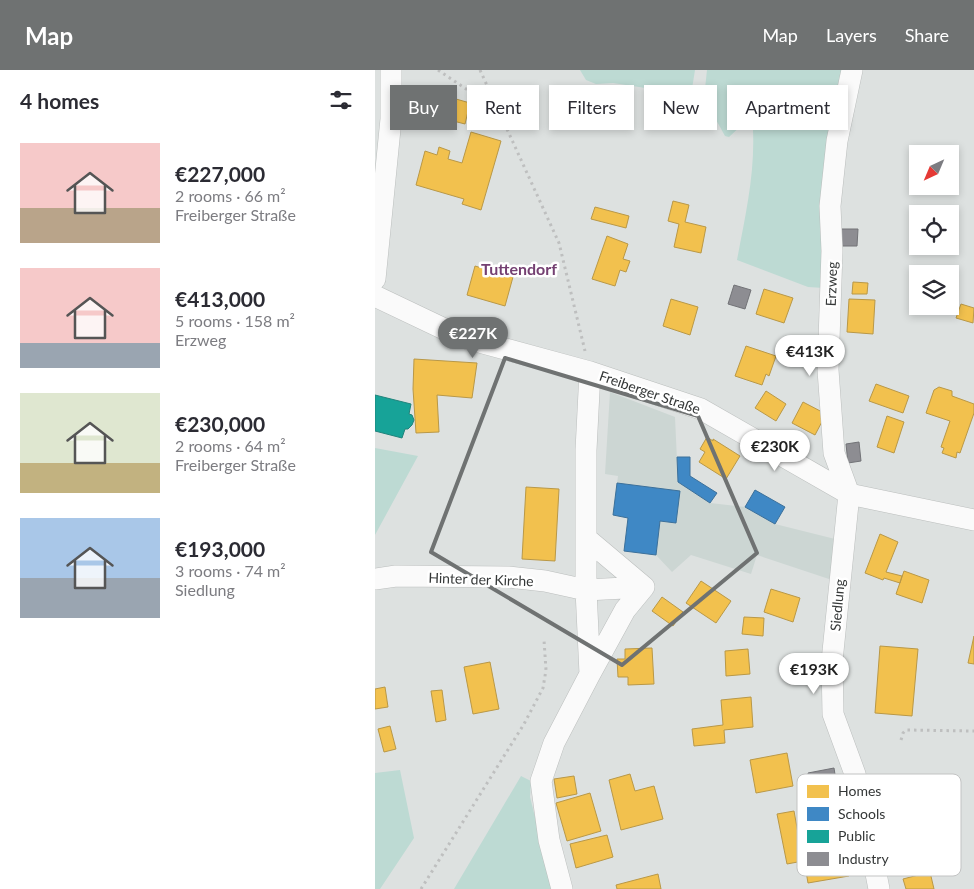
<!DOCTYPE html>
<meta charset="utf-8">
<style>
:root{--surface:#fff;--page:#f7f7f7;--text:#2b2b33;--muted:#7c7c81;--accent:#6f7272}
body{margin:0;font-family:Lato,sans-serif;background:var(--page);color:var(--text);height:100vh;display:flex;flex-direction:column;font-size:19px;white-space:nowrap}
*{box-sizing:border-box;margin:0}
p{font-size:16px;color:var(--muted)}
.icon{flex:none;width:28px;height:28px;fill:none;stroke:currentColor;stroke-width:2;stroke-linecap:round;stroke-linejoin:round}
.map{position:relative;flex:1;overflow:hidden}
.side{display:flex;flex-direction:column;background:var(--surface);width:375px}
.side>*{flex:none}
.hud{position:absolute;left:15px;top:15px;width:475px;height:45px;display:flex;gap:10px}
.needle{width:32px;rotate:224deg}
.controls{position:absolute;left:534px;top:75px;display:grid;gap:10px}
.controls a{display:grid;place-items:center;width:50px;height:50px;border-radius:0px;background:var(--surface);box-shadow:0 2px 8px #0003;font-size:25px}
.price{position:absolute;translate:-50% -42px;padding:0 11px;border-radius:18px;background:#fff;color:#222;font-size:16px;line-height:32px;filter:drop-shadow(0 1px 2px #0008)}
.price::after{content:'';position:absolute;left:50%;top:30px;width:15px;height:11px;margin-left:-8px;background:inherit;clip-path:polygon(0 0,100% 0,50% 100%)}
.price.on{background:var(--accent);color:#fff}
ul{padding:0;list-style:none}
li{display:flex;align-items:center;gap:15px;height:125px;padding:0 20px}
li span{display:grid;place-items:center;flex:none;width:140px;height:100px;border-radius:0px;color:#555}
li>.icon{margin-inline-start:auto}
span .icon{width:60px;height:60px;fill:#fffc;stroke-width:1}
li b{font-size:21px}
h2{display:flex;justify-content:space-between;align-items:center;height:60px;padding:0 20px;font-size:21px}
.pill{padding:0 18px;border-radius:0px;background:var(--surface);box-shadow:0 2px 8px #0003;font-size:18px;line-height:45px}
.pill.on{background:var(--accent);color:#fff}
header{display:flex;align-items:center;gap:30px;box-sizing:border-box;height:70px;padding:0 25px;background:var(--accent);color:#fff}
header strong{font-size:24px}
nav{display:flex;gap:28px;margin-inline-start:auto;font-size:18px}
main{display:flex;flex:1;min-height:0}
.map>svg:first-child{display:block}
.built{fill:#ccd6d3}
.green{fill:#bddad3}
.homes{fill:#f2c14e;stroke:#b99847}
.schools{fill:#3f88c5;stroke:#3c709a}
.public{fill:#17a398;stroke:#20837b}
.industry{fill:#8d8d92;stroke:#727377}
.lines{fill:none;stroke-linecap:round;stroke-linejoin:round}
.minor-casing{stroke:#bbbebd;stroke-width:22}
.path{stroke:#bebfbf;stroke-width:3;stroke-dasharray:2.5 4;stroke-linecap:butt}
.minor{stroke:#fafafa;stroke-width:21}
.marked{fill:none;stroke:#6f7272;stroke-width:4;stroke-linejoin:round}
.labels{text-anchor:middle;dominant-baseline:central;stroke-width:5;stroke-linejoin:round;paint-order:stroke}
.street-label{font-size:14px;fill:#343737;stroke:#fff}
.quarter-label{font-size:16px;font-weight:bold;fill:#744072;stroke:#fff}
.key{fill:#fff;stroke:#c2c3c3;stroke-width:1}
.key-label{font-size:14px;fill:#343737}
</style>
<header>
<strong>Map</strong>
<nav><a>Map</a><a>Layers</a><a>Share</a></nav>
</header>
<main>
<section class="side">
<h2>4 homes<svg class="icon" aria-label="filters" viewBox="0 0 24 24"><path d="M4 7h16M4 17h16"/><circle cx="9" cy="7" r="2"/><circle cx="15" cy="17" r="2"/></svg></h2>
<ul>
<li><span style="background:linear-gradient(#f6c9c9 65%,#b9a48a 0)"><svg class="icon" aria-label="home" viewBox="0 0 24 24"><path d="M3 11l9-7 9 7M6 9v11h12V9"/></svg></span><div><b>€227,000</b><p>2 rooms · 66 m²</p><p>Freiberger Straße</p></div></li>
<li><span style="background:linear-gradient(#f6c9c9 75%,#9aa5b1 0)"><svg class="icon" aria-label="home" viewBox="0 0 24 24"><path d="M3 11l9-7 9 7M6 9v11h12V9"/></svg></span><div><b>€413,000</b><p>5 rooms · 158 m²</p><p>Erzweg</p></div></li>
<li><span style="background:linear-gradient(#dfe7d0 70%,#c2b280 0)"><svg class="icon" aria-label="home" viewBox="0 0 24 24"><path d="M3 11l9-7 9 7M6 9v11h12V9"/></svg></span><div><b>€230,000</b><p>2 rooms · 64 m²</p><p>Freiberger Straße</p></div></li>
<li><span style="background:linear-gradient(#a9c7e8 60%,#9aa5b1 0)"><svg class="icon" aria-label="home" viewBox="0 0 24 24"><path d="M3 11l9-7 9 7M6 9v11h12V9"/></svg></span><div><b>€193,000</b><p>3 rooms · 74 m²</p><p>Siedlung</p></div></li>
</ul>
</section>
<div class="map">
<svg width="599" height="819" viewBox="0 0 599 819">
<rect width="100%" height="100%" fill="#dde1e0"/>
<path class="built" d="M 235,322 L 300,347 L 303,412 L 335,433 L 370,437 L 400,454 L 464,470 L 457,510 L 382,485 L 376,504 L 316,485 L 297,502 L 281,485 L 249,481 L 253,448 L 238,445 L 243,406 L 230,404 Z"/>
<path class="green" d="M 205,0 L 320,0 L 316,25 L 238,13 L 221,14 L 211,10 Z
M 332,0 L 473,0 L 449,218 L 433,217 L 362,190 C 370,147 380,105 378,60 L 369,53 L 354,67 L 350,66 L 329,28 Z
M 0,378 L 43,386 L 0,465 Z
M 25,700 L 39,768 L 5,819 L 0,819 L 0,703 Z
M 146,706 L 156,711 L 155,727 L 178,819 L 79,819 Z"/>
<path class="homes" d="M 53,21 L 95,33 L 90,54 L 47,43 Z
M 96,62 L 126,71 L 106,140 L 87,134 L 89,129 L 41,115 L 50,81 L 62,85 L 64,77 L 75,81 L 73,89 L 87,93 Z
M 298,131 L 314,135 L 310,152 L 331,157 L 326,183 L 299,177 L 304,154 L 293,151 Z
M 220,137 L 254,146 L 251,158 L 216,149 Z
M 232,166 L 253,174 L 248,189 L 255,191 L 251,202 L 245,200 L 240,216 L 217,209 Z
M 100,196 L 138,207 L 130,236 L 92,225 Z
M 478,212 L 493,213 L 492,224 L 477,224 Z
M 389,219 L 418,228 L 409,253 L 381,244 Z
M 296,229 L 323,237 L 315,265 L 288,256 Z
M 474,229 L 500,230 L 498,264 L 472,262 Z
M 586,234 L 599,238 L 598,253 L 581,248 Z
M 371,276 L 401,286 L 394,306 L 391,304 L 387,315 L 360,306 Z
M 39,289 L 102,293 L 97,328 L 62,325 L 64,362 L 41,363 L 38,319 Z
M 501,314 L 534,326 L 528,343 L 494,331 Z
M 564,317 L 577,321 L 577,326 L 599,334 L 599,343 L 585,383 L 582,382 L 581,388 L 567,383 L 569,378 L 566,377 L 575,351 L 551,343 L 559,320 Z
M 391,321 L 411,334 L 401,351 L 380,338 Z
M 428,332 L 451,344 L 440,365 L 417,353 Z
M 512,346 L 529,352 L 519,383 L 502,377 Z
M 332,367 L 338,371 L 338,369 L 365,386 L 351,409 L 324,392 L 330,382 L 325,379 Z
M 151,417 L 184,419 L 180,491 L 147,489 Z
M 505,464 L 523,472 L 511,502 L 527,506 L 525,513 L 509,508 L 508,510 L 490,503 Z
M 529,501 L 554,510 L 547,533 L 521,524 Z
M 326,511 L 356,531 L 341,553 L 311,533 Z
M 396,519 L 425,528 L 418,552 L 389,542 Z
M 287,527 L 308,542 L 298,556 L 277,541 Z
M 369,547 L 389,548 L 388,566 L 367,564 Z
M 599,566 L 599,594 L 593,593 Z
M 505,576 L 543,579 L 537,646 L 500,643 Z
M 277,578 L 279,614 L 253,615 L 253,607 L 243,607 L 242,589 L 250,589 L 250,579 Z
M 373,579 L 375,604 L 351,606 L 350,581 Z
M 115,592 L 124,639 L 98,644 L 89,597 Z
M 10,617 L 13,637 L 0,639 L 0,619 Z
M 67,620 L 71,650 L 61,652 L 56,621 Z
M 376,627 L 378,657 L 349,660 L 350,673 L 319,676 L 317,659 L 348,655 L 346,630 Z
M 15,656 L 21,679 L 9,682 L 3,659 Z
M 412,683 L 418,716 L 381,723 L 375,690 Z
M 255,704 L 260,721 L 279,716 L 288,749 L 246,760 L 234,710 Z
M 199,706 L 202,724 L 182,728 L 179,709 Z
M 215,723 L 226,761 L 192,771 L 181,733 Z
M 419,741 L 428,791 L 412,794 L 402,744 Z
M 232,765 L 238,787 L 201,798 L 195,774 Z
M 469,777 L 474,806 L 433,813 L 428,784 Z
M 555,802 L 559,819 L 531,819 L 528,809 Z
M 283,804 L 286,819 L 242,819 L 241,815 Z"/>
<path class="schools" d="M 302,387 L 315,387 L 315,406 L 342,423 L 335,433 L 303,412 Z
M 242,413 L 305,421 L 301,453 L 285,451 L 281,485 L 249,481 L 253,448 L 238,445 Z
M 380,420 L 410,437 L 400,454 L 370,437 Z"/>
<path class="public" d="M 0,325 L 36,334 L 34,344 L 37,345 L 39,350 L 37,355 L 33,359 L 30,359 L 27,368 L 0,361 Z"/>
<path class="industry" d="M 466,159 L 483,159 L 482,176 L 466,176 Z
M 359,215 L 376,220 L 370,239 L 353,234 Z
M 484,372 L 486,391 L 473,393 L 471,374 Z
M 459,698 L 462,717 L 436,722 L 433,703 Z"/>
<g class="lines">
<g class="minor-casing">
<path id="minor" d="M 477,0 L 462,71 L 455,136 L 457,181 L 453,300 L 459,383 L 474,424 L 457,591 L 458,644 L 480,704 L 487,732 L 504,819
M 0,209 L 16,49 L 16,0
M 0,226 L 86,267 L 215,302 L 326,339 L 474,424 L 599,450
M 0,509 L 21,506 L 133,507 L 170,511 L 211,520 L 269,517 L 212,469
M 215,604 L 250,540 L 269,517
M 187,819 L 174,770 L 166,711 L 179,673 L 215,604 L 211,520 L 211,380 L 215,302"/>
</g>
<path class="path" d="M 63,0 L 109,31 L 121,36
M 105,0 L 184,173 L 210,281
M 526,670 L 528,663 L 531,660 L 599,661
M 46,819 L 149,654 L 168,618 L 171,600 L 169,570"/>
<use href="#minor" class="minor"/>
</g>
<path class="marked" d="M 130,288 L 323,346 L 382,483 L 247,595 L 56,482 Z"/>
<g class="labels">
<g class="street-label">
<text transform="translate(456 214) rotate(-88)">Erzweg</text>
<text transform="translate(275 322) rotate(19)">Freiberger Straße</text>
<text transform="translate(106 509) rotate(2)">Hinter der Kirche</text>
<text transform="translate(462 535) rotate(-85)">Siedlung</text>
</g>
<g class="quarter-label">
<text x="144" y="198">Tuttendorf</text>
</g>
</g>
<rect x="422" y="704" width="164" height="102" rx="8" class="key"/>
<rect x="432" y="715" width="22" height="13" fill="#f2c14e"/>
<rect x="432" y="737" width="22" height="14" fill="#3f88c5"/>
<rect x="432" y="760" width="22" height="13" fill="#17a398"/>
<rect x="432" y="782" width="22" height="14" fill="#8d8d92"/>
<g class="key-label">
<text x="463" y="726">Homes</text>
<text x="463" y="749">Schools</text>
<text x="463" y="771">Public</text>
<text x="463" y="794">Industry</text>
</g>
</svg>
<div class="controls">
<a><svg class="needle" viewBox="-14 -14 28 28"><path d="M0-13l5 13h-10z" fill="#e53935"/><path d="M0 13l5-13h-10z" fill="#7c7c81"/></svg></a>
<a><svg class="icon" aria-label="locate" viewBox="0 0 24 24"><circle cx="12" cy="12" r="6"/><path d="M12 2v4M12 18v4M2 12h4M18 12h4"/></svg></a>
<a><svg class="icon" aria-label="layers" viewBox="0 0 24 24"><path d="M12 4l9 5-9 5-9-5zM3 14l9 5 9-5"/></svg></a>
</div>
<b class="price on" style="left:98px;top:289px">€227K</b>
<b class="price" style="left:435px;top:307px">€413K</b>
<b class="price" style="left:400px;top:402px">€230K</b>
<b class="price" style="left:439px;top:625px">€193K</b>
<div class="hud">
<a class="pill on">Buy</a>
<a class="pill">Rent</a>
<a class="pill">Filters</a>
<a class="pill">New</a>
<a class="pill">Apartment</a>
</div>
</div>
</main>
